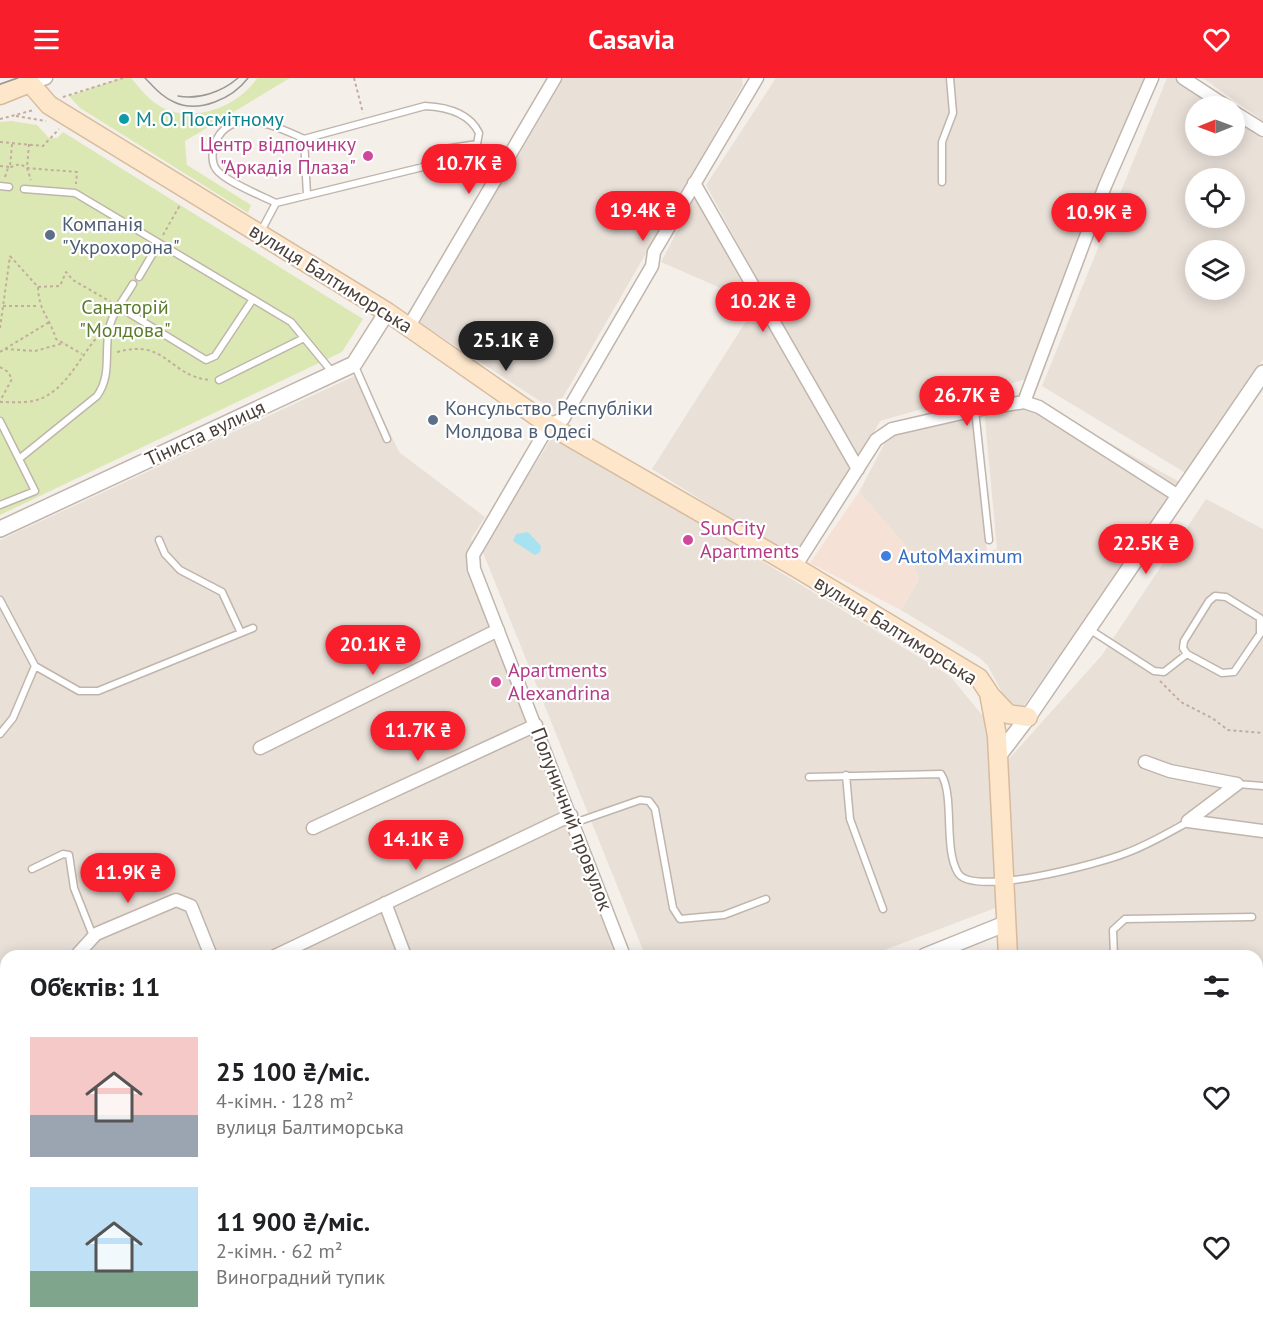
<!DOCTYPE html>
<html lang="uk">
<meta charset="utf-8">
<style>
:root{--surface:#fff;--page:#f2f2f2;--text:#202124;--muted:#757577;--accent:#f81e2c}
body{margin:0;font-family:"PT Sans",sans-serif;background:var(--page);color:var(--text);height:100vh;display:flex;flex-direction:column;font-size:22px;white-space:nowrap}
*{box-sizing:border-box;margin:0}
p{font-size:20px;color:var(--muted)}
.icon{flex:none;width:33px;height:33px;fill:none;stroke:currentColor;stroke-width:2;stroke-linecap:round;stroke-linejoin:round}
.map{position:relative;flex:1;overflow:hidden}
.details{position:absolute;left:0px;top:872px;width:1263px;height:386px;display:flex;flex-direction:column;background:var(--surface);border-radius:18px 18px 0 0;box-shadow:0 3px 15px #0003}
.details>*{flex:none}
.needle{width:39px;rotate:269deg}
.fabs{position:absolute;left:1185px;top:18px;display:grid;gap:12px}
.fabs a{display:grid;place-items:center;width:60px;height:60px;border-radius:50%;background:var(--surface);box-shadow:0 3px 15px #0003;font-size:30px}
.price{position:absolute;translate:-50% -51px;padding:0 14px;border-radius:21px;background:var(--accent);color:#fff;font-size:20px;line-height:39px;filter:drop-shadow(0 2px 3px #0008)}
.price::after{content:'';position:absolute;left:50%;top:36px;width:18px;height:14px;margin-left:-9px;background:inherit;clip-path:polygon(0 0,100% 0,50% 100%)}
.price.current{background:#222;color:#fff}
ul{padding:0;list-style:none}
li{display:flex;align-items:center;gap:18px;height:150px;padding:0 30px}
li span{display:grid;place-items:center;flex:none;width:168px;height:120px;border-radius:0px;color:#555}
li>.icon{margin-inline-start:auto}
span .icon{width:72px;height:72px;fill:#fffc;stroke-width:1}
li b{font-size:26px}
h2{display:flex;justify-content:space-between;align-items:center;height:72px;padding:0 30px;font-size:26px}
header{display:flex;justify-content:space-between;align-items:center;height:78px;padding:0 30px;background:var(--accent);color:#fff;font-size:27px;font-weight:700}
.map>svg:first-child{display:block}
.residential{fill:#e9e0d8;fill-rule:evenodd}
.commercial{fill:#f6e1d6}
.green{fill:#dce8b3}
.water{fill:#a7e2f0}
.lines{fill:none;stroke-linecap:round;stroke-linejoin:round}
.service-casing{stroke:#c0b5ac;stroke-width:9}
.minor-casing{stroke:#c0b5ac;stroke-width:15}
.tertiary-casing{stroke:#c0b5ac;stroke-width:18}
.secondary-casing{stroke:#d7bb9d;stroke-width:21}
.path{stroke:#c2ad9e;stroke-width:2;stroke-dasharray:3 3;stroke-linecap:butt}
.service{stroke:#fff;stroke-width:6}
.minor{stroke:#fff;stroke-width:12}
.tertiary{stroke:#fff;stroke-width:15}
.secondary{stroke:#fee6cb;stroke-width:18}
.tram{stroke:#989898;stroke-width:1.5}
.culture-dot{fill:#0f9aa8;stroke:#fff;stroke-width:2}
.hotel-dot{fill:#d1479c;stroke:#fff;stroke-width:2}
.service-dot{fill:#5c6f8a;stroke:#fff;stroke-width:2}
.shop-dot{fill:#3f7fe0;stroke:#fff;stroke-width:2}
.labels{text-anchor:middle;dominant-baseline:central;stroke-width:4.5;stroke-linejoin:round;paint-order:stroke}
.culture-label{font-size:20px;fill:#0d838f;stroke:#fff;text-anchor:start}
.hotel-label{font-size:20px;fill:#b23c85;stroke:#fff;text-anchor:start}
.service-label{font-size:20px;fill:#4e5e75;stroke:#fff;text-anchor:start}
.street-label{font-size:20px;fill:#493e38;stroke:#fff}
.park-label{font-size:20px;fill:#5a7b2b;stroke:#fff}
.shop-label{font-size:20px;fill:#366cbe;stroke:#fff;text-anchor:start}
</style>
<header><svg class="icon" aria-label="menu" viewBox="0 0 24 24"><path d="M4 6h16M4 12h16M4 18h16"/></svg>Casavia<svg class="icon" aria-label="heart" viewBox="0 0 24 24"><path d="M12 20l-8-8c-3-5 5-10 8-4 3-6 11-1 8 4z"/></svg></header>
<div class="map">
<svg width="1263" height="1256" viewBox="0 0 1263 1256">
<rect width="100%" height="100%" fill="#f5efea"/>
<path class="residential" d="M 564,0 L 742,0 L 743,7 L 555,333 L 419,244 Z
M 776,0 L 1150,0 L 1030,300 L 880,343 L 857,386 L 706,107 Z
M 1167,0 L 1175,0 L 1216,28 L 1196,28 L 1196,68 L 1234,68 L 1235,41 L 1263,61 L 1263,281 L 1189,397 L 1042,308 ZM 1196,100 L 1234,100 L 1234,140 L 1196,140 ZM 1196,172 L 1234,172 L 1234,212 L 1196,212 Z
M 1203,0 L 1263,0 L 1263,43 Z
M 696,117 L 853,385 L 795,481 L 652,391 L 757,226 L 661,184 Z
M 361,295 L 399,374 L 485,439 L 471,461 L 615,877 L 6,878 L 6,1079 L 0,1068 L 0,462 Z
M 1032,321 L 1183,406 L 1022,630 L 1006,622 L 988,588 L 980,580 L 901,532 L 919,501 L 907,469 L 859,414 L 890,355 L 973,339 L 987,474 L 997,471 L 984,331 Z
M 554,356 L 950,598 L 987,643 L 998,829 L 871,877 L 645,877 L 482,472 Z
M 1206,421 L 1263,451 L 1263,1228 L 1257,1230 L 1257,878 L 1017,877 L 1011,830 L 1008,682 L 1102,577 Z
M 0,1097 L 6,1108 L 6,1224 L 0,1227 Z
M 103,1251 L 708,1251 L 709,1256 L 106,1256 Z
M 721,1251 L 1031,1251 L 1032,1256 L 722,1256 Z
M 1059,1251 L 1199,1251 L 1185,1256 L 1059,1256 Z"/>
<path class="commercial" d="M 859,414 L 907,469 L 919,501 L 901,532 L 810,485 Z"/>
<path class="green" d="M 121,0 L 131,0 C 139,9 147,20 158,27 C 189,47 238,30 257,0 L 290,0 L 185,63 L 187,87 L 251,127 L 248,135 L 80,30 L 69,18 Z
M 11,43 L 37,47 L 49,60 L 57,60 L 63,54 L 363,241 L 342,274 L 0,437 L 0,44 Z"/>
<path class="water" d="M 528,454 L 541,468 L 540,474 L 535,477 L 513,463 L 516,456 Z"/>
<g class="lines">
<g class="service-casing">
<path id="service" d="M 425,28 C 445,29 469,34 479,55 L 477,66 L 438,72 L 423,89 L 276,125 C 262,118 224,103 216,91 C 211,84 212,72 215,65 C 231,26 279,49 304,61 Z
M 304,61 L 307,117
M 942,104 L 942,64 L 953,35 L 950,0
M 0,108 L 9,109
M 24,111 L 75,115 L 159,165 L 291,244 L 333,295
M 260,155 L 276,125
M 139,199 L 159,165
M 119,229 L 206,282 L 215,278 L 253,221
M 354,286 L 387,361
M 219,302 L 304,260
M 975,332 L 989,462
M 0,343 L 35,413 L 0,427
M 19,381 L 97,318 C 112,297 104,275 109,251 C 112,235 125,220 133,206
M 159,462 L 165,476 L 180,492 L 222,514 L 241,555
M 0,522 L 35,588 L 79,613 L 98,613 L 253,550
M 1089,551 L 1154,593 L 1164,594 L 1187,576 L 1222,595 L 1234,594 L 1260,556 L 1260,540 L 1226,519 L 1215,518 L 1209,523 L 1184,563 L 1183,570 L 1187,576
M 0,656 L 13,640 L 35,588
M 846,697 L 850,741 L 883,831
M 809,699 L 941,696 C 955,718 943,770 958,795 C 973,820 1101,785 1126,775 C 1148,767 1168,755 1188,744
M 1237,706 L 1263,708
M 574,745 L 640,722 L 649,723 L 655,731 L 673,830 L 680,841 L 724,837 L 766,821
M 32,791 L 63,776 L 69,777 L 74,810 L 93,858
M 1114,878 L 1113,852 L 1125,841 L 1252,839
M 1257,1079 L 1263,1105
M 0,1100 L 6,1100
M 1257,1220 L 1263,1218
M 34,1251 L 36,1256
M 1203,1251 L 1205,1256
M 545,1256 L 547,1251"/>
</g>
<g class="minor-casing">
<path id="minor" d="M 1183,0 L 1226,28
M 30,5 L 46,0
M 1234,34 L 1263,52
M 694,105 L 858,391
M 409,248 L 555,0
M 1024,324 L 1105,108 L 1152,0
M 795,489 L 876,362 L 892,351 L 975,332 L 1024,324 L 1039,329 L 1180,419
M 260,670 L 498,552
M 1145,684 L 1170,693 L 1237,706
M 1188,743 L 1263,753
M 1188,743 L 1237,706
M 313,750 L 536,647
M 385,825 L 405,878
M 76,878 L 96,856 L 176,822 L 191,828 L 211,878
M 275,878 L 571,737
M 624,878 L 474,491 L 473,477 L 549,347 L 563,341 L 652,188 L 654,174 L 757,0
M 0,923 L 6,919
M 0,1080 L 6,1092
M 715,1251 L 716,1256"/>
</g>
<g class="tertiary-casing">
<path id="tertiary" d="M 0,451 L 354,286 L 387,234
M 999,677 L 1028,639 L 1263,295
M 925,878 L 1007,845
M 0,1235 L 6,1232"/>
</g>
<g class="secondary-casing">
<path id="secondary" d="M 0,17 L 30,5 L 49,27 L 387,234 L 549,347 L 795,489 L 979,600 L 989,615 L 997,658 L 1008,878
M 991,618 L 1008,636 L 1028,639
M 1040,1251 L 1041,1256"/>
</g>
<path class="path" d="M 354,0 L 363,35
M 63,19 L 123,0
M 16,38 L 46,43
M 0,41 L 34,32
M 0,64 L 43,68 L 59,51
M 29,66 L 27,90 L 31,102
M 0,88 L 10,89 L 12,66
M 5,99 L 8,90 L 20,86 L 27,90 L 77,94 L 76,106
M 163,157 L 180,127
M 10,178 L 38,209 C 39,234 49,238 56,261 L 82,276
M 38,209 L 60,208 L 66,194 L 73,202 L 111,224
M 3,228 L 39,228
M 0,250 L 10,178
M 5,271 L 35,273 L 64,265
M 0,274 L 51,243
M 117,274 C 167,260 168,298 210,302
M 0,289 L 8,294 L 12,301 L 0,323
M 0,324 C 11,324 23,325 33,323 C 65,316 79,279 99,257
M 1160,603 L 1181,624 L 1212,640 L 1228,652 L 1263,655
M 99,1251 L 102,1256"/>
<use href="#service" class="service"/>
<use href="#minor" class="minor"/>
<use href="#tertiary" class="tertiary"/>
<use href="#secondary" class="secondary"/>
<path class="tram" d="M 145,0 C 154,9 162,19 174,24 C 199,36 233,20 248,0
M 0,6 L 18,0
M 178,18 C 198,22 222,14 238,0
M 1257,1241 L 1263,1239
M 1217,1256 L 1230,1251
M 1243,1256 L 1256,1251"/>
</g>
<circle class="culture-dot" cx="124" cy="41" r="6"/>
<g class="hotel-dot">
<circle cx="368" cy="78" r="6"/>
<circle cx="688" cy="462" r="6"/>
<circle cx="496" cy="604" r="6"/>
</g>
<g class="service-dot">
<circle cx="50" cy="157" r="6"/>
<circle cx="433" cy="342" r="6"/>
</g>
<circle class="shop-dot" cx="886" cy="478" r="6"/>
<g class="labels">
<g class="culture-label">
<text x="136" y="41">М. О. Посмітному</text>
</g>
<g class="hotel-label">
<text x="356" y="66" text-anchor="end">Центр відпочинку<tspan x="356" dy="23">"Аркадія Плаза"</tspan></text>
<text x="700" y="450">SunCity<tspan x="700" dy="23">Apartments</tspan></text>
<text x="508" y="592">Apartments<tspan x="508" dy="23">Alexandrina</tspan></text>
</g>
<g class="service-label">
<text x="62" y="146">Компанія<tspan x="62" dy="23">"Укрохорона"</tspan></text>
<text x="445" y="330">Консульство Республіки<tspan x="445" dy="23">Молдова в Одесі</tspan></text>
</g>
<g class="street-label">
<text transform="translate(331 200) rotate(32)">вулиця Балтиморська</text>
<text transform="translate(205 355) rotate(-25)">Тіниста вулиця</text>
<text transform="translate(896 552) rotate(32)">вулиця Балтиморська</text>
<text transform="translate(572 741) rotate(69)">Полуничний провулок</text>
</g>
<g class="park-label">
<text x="125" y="229">Санаторій<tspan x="125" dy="23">"Молдова"</tspan></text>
</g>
<g class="shop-label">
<text x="898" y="478">AutoMaximum</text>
</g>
</g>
</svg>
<div class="fabs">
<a><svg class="needle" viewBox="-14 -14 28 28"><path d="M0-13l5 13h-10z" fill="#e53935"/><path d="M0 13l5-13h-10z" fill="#757577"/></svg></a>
<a><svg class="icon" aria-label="locate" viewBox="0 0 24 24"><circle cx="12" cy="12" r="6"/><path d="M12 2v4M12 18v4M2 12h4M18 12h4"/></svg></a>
<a><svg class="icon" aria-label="layers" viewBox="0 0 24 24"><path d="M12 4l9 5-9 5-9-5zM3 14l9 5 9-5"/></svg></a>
</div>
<b class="price" style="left:469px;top:117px">10.7K ₴</b>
<b class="price" style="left:643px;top:164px">19.4K ₴</b>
<b class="price" style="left:1099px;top:166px">10.9K ₴</b>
<b class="price" style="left:763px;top:255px">10.2K ₴</b>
<b class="price current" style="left:506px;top:294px">25.1K ₴</b>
<b class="price" style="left:967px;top:349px">26.7K ₴</b>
<b class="price" style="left:1146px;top:497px">22.5K ₴</b>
<b class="price" style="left:373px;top:598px">20.1K ₴</b>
<b class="price" style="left:418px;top:684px">11.7K ₴</b>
<b class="price" style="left:416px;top:793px">14.1K ₴</b>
<b class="price" style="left:128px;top:826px">11.9K ₴</b>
<section class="details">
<h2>Об’єктів: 11<svg class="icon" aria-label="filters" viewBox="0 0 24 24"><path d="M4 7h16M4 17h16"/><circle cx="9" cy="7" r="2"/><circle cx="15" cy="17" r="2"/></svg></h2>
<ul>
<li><span style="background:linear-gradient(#f6c9c9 65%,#9aa5b1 0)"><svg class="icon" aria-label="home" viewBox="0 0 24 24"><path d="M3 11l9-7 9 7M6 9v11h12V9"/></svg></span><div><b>25 100 ₴/міс.</b><p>4-кімн. · 128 m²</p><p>вулиця Балтиморська</p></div><svg class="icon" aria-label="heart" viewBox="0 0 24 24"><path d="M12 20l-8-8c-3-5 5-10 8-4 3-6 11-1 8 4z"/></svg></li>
<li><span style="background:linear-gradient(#bfe0f5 70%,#7fa58c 0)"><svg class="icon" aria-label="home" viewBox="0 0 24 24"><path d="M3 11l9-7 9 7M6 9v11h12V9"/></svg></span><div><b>11 900 ₴/міс.</b><p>2-кімн. · 62 m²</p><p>Виноградний тупик</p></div><svg class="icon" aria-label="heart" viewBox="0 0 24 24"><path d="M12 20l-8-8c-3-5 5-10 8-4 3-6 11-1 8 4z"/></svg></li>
</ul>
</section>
</div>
